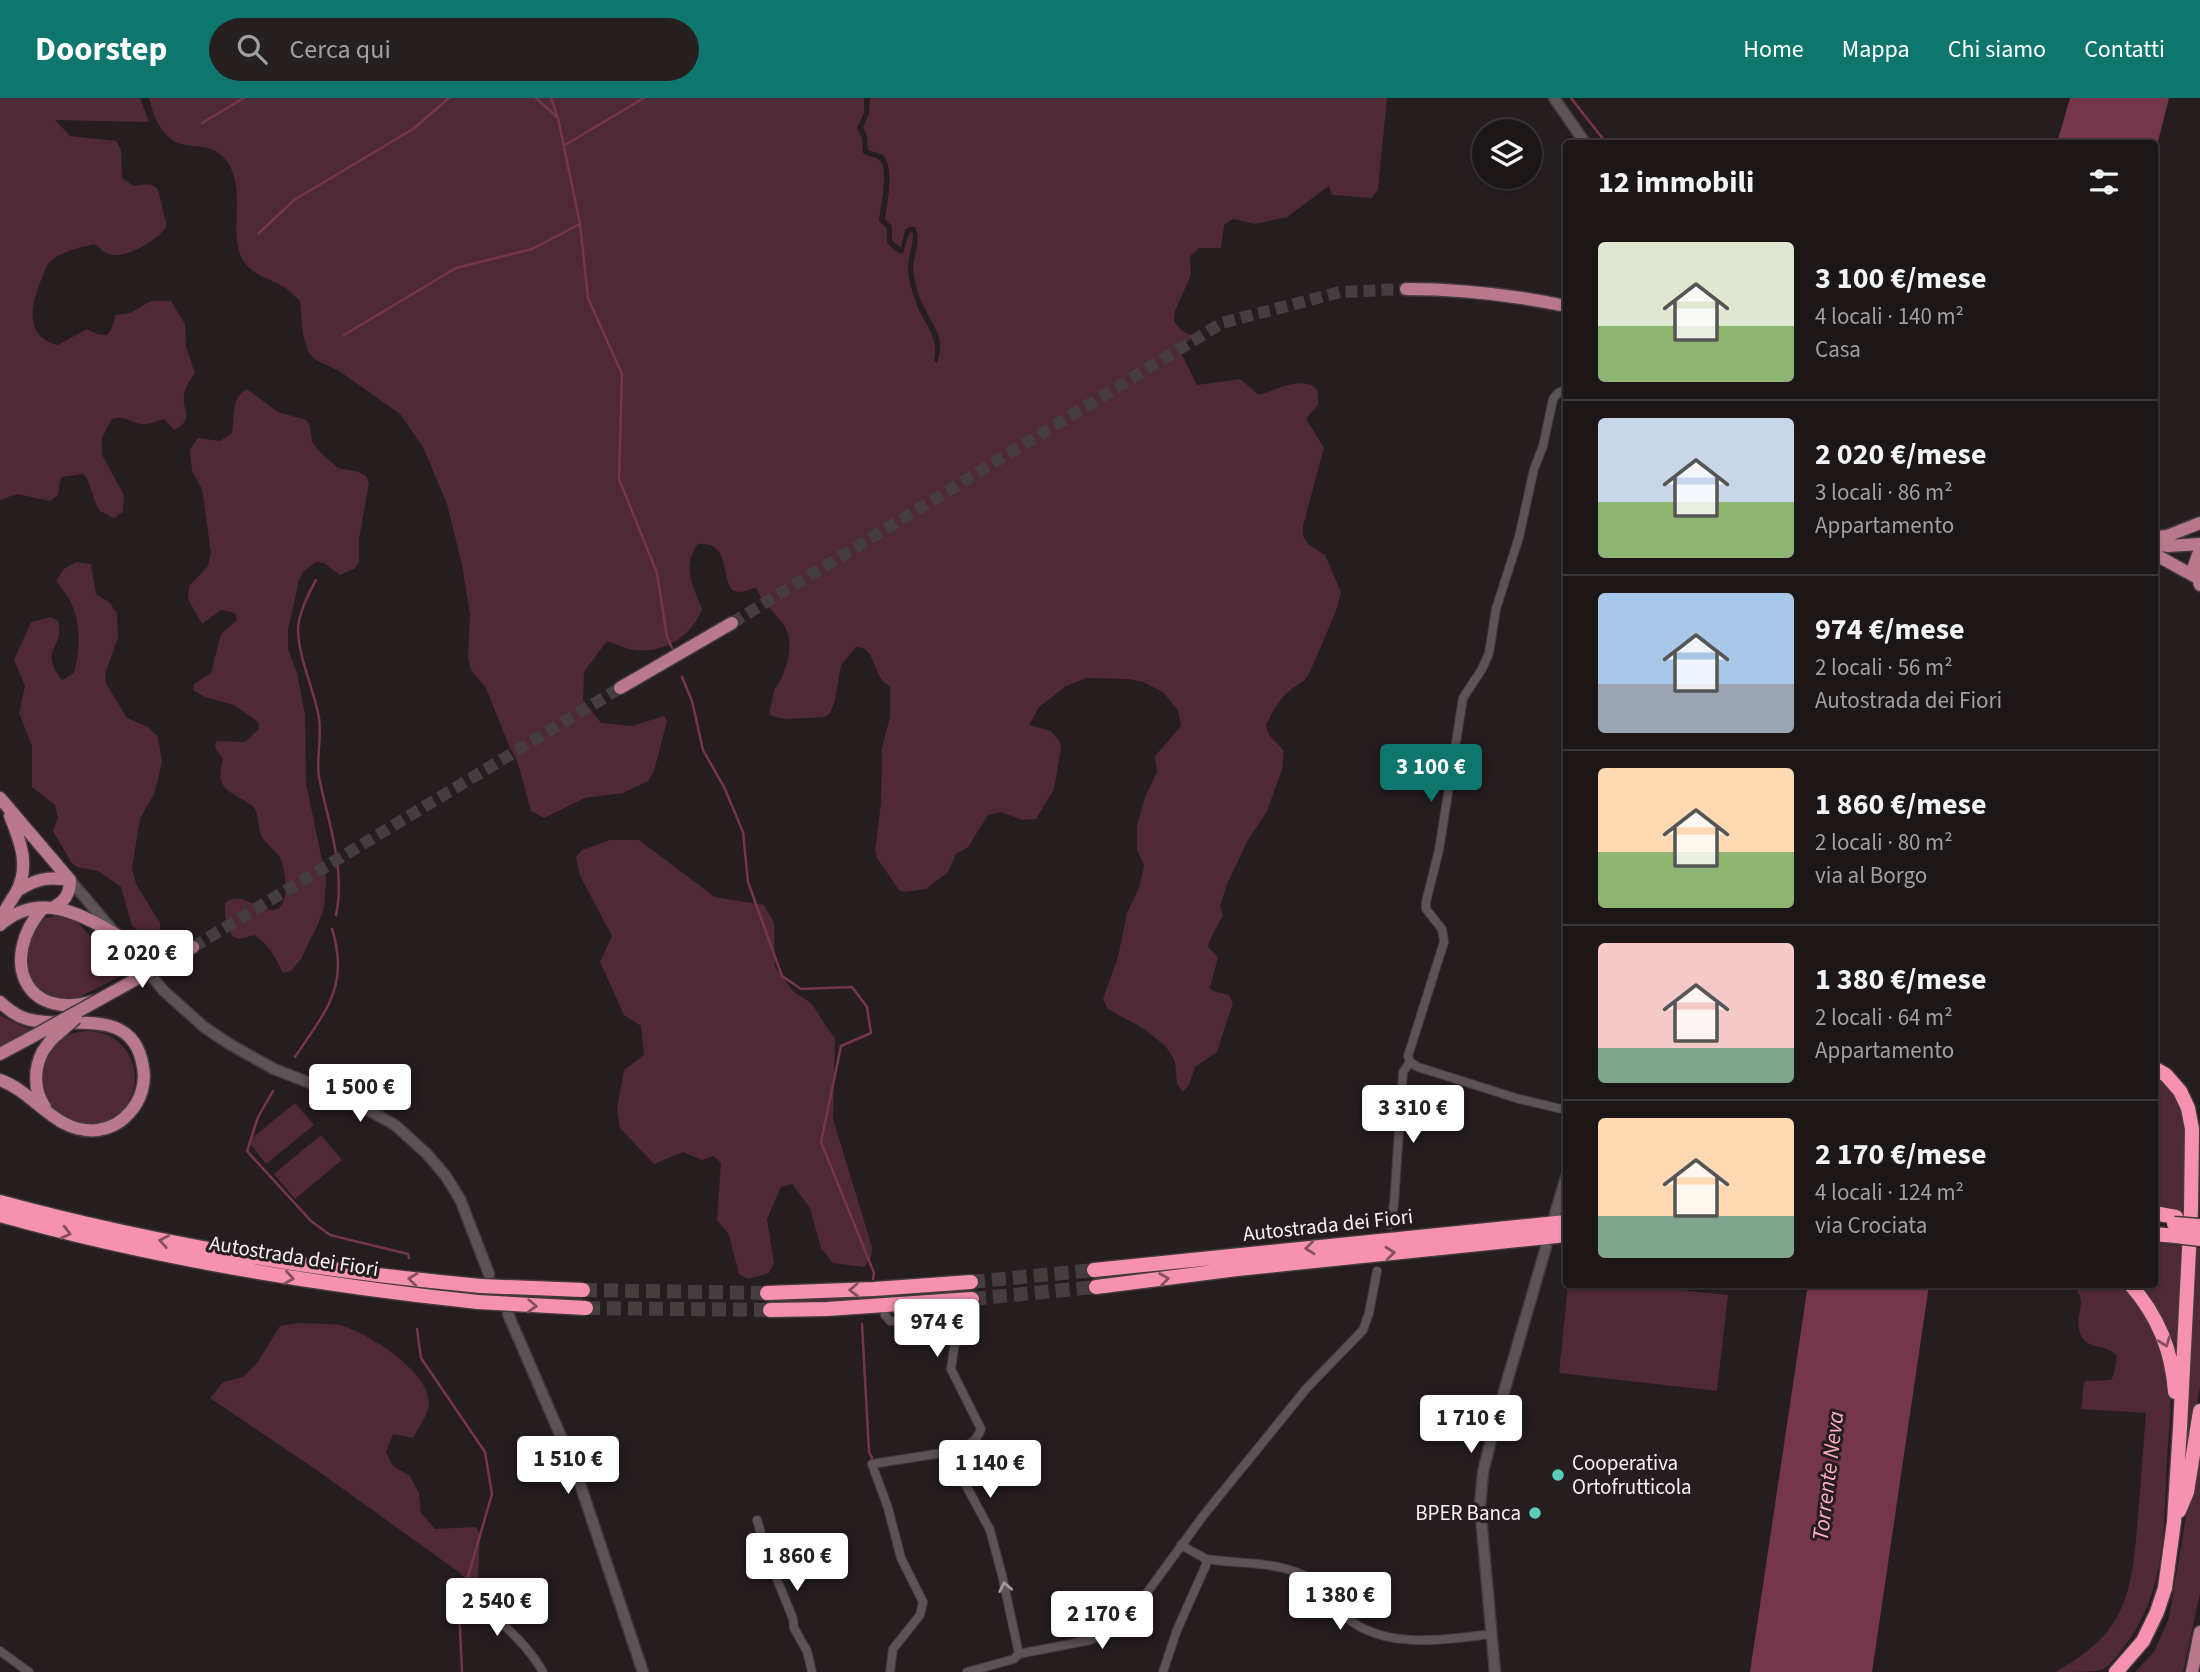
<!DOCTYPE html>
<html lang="it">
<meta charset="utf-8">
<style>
:root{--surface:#1c1617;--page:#251f20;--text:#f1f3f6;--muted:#a09fa1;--line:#3a3536;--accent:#0f766e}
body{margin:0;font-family:"Source Sans 3",sans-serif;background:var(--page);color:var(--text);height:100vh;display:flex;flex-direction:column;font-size:26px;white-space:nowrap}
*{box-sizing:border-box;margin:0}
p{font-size:23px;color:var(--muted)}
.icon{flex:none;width:38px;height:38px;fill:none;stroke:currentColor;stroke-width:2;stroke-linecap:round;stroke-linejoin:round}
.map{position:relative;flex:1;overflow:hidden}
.details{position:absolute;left:1563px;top:42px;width:595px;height:1148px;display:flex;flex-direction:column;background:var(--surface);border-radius:7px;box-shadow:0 2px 5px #0004,0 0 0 2px var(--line)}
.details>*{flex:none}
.tools{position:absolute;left:1472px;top:21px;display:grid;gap:14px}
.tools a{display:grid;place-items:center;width:70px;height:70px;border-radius:50%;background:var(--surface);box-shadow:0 2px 5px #0004,0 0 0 2px var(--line);font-size:35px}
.price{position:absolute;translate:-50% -60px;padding:0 16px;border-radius:7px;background:#fff;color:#222;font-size:23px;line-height:46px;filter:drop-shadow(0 2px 4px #0008)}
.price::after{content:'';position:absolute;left:50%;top:42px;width:21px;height:16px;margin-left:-10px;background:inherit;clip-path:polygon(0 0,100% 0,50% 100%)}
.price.selected{background:var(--accent);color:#fff}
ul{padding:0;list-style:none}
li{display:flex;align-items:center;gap:21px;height:175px;padding:0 35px}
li+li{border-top:2px solid var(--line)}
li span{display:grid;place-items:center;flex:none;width:196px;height:140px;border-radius:7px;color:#555}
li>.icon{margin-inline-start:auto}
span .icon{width:84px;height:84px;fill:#fffc;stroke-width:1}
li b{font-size:30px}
h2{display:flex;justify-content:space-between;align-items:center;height:84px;padding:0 35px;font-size:30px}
header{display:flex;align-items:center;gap:42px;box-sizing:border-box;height:98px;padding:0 35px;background:var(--accent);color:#fff}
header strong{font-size:33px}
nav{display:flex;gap:38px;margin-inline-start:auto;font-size:24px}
.search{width:490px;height:63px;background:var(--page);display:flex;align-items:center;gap:18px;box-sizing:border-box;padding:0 24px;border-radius:38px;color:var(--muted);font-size:26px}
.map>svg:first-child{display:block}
.green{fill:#4f2935}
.water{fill:#75364b}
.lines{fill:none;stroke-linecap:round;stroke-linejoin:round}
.stream{stroke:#75364b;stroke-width:2.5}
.street-tunnel{stroke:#463d3f;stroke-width:8;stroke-dasharray:8 4;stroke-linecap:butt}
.primary-tunnel{stroke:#463d3f;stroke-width:12;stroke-dasharray:12 6;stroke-linecap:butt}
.highway-tunnel{stroke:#463d3f;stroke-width:14;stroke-dasharray:14 7;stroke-linecap:butt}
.street-casing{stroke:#423a3c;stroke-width:10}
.secondary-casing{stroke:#423a3c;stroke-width:13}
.primary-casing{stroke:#423a3c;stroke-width:15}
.highway-casing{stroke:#423a3c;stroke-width:17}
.street{stroke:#5d5255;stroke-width:8}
.secondary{stroke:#5d5255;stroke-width:10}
.primary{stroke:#b9788c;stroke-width:12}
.highway{stroke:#f691b0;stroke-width:14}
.primary-bridge-casing{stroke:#423a3c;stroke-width:15;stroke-linecap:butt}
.highway-bridge-casing{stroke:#423a3c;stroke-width:17;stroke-linecap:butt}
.primary-bridge{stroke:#b9788c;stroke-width:12}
.highway-bridge{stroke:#f691b0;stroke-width:14}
.oneway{stroke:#845160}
.oneway2{stroke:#a39a9c}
.poi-dot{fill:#5bcebb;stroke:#261d1f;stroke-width:2.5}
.labels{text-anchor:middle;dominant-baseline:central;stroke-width:6;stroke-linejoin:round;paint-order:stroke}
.street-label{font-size:21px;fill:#f8f1f3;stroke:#261d1f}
.poi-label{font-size:21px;fill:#f8f1f3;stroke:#261d1f;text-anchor:start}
.water-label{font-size:23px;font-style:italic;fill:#feaec5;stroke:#261d1f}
</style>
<header>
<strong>Doorstep</strong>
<div class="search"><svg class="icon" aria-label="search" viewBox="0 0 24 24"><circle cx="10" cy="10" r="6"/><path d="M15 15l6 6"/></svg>Cerca qui</div>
<nav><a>Home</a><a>Mappa</a><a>Chi siamo</a><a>Contatti</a></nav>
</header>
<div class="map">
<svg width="2200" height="1574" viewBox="0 0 2200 1574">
<rect width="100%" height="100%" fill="#261d1f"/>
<path class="green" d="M 0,0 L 140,0 L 149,24 L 55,22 L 70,38 L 116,43 L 121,52 L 122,80 L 134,88 C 143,87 151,83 158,92 L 167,128 C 158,142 125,162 108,156 C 103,154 99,149 94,146 C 80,150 60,153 49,165 C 46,169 44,175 42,180 C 31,205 23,239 58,247 L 87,231 C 107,242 111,239 115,217 L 130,215 L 151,203 L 171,203 L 185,226 L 186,249 L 195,275 C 191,281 185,289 184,296 C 182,314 195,321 174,332 L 164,321 C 157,323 148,327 141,326 C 129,323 124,317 112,321 L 102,340 L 102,357 L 124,397 L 123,414 L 114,420 L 100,413 L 97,409 L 87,380 L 83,376 L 61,379 L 58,397 L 50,403 L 17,396 L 0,402 Z
M 149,0 L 864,0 L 864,15 L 857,30 L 862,40 L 863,55 C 868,59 874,58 879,62 C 890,68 880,111 879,123 L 887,131 L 887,144 C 891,150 896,155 903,155 L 909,135 L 912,134 L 913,136 C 913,151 905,165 909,180 C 911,190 915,202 919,212 C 928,230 939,242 934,263 L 937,265 C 946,239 934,231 924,209 C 919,200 915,187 914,177 C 910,161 923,145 915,129 L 909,129 L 905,132 L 901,150 L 892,142 L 892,128 L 885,121 C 887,105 895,70 883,57 L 868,52 L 867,38 L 863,29 L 869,16 L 870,0 L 1387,0 L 1378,91 L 1372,100 L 1332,97 L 1329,88 L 1287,119 L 1255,126 L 1233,121 L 1224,127 L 1221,150 L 1199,150 L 1190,158 L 1191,177 L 1175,213 L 1174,223 L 1180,231 L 1191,238 L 1190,242 L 1182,247 L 1180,253 L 1197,287 L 1240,281 L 1259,297 C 1276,292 1305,276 1318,293 L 1318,307 L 1308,318 L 1307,322 L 1324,350 L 1303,428 L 1303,438 L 1308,446 L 1325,457 L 1341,494 L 1336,513 L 1309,576 C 1304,585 1296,587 1288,594 C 1278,603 1272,615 1266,627 L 1269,637 L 1284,653 L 1282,672 L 1267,713 L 1247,744 L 1228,784 L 1220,808 L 1223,817 L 1209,844 L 1208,849 L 1218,859 L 1210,890 L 1213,893 L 1229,897 L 1233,905 L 1217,954 L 1195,969 L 1189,987 L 1183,994 L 1177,986 L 1175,963 L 1166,949 L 1146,932 L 1108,911 L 1103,901 L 1118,859 L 1127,815 L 1139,790 L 1143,773 L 1144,767 L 1137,752 L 1137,728 L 1145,699 L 1157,674 L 1155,658 L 1181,628 L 1178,612 L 1163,594 L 1143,584 L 1129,581 L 1086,580 L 1066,588 L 1039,609 L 1029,627 L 1051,633 L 1060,644 L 1061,651 L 1054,691 L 1036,721 L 1022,722 L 1001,714 L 988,717 L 968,749 L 956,756 L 948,774 L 926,791 L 905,794 L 899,792 L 877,760 L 875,753 L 881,705 L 882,650 L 890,619 L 890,588 C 872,581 877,548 856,549 L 841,567 L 835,603 L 830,615 L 825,619 L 787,621 L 775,619 L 769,616 C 771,608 772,601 774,594 C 775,589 780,584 782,579 C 789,562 794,542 783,526 C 774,514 762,504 756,490 C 751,491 745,494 740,494 C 716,495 737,443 698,446 C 681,469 693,487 702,511 C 692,538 664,556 634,552 C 626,551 616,546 607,543 L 584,574 L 583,602 L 601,625 L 632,628 L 664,618 L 667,623 L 654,673 L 648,683 L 623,695 L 585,700 L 544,720 L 531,713 L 518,665 L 510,650 L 486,590 L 471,572 L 468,560 L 470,517 L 462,467 L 447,406 L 423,349 L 400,316 L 339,273 L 314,261 L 308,253 L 303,236 L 300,203 C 295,199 290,193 284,189 C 270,181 254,178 244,164 C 226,137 249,89 225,61 C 213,46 197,50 181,46 C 162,41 153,17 149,0 Z
M 247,291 L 278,314 L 306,322 L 310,328 L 312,344 L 321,355 L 338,370 L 359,374 L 366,378 L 369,385 L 359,441 L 359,464 L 354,471 L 340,477 L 324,465 L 316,464 L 304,473 L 299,482 L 288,532 L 288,551 L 297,575 L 305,617 L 306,685 L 326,781 L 324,810 L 318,826 L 301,861 L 291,873 L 283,875 C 276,861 268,845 254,837 L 239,841 L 232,838 L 225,819 L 225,805 C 244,789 265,823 280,809 C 290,800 285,768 279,758 C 273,751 265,745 261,737 C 258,729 259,717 254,710 C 246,700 224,696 221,682 C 219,676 222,667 223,661 L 215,650 L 216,643 L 245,644 L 259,631 L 258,624 L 234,607 L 205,599 L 193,592 L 194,586 L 211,575 L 221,536 L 237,522 L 235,515 L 221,512 L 202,526 L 188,501 L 189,488 L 208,468 L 211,455 L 202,391 L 192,373 L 190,351 L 198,340 L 220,343 L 232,335 C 235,318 230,301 247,291 Z
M 76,464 L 91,466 L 96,496 L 109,504 L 117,515 L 118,539 L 105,577 L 106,585 L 127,620 L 148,629 L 158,639 L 162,663 L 155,694 L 140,721 L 132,770 L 136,786 L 160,825 L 160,841 L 154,846 L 132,828 L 121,789 L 98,773 L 77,769 L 71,764 L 53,733 L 58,720 L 55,707 L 32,689 L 32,648 L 19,615 L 25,588 L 14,562 L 31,524 L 51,519 L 58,523 C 66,550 37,550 62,582 L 74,575 C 80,553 81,528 72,507 C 69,499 61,490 56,483 L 64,471 Z
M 610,742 L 639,742 L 715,799 L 764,807 L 774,825 L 775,869 L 794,894 L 811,905 L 835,941 L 833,1021 L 872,1149 L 871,1160 L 864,1169 L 833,1165 L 821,1150 L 810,1110 L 792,1086 L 781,1089 L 767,1121 L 774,1165 L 769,1175 L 748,1181 L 739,1176 L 729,1137 L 717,1122 L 721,1065 L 713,1058 L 702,1062 L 683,1054 L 654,1066 L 620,1030 L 617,1011 L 624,972 L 644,957 L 641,928 L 624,917 L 600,864 L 612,838 L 580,778 L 576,759 L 582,752 Z
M 60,817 L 78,825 L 125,876 L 67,905 L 28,889 L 23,837 L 41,821 Z
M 0,917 L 21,928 L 33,932 L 0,949 Z
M41 980a47 47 0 1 1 94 0a47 47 0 1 1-94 0Z
M 2154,977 C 2166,985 2177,996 2182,1010 C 2191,1037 2184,1085 2182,1114 L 2154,1110 Z
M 295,1005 L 314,1027 L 266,1066 L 248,1043 Z
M 321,1037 L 342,1062 L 295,1101 L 274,1076 Z
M 2154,1144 L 2181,1148 L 2177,1245 L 2173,1245 L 2137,1187 L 2154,1186 Z
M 2194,1150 L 2200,1150 L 2200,1287 L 2189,1365 L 2186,1365 Z
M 1568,1187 L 1633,1187 L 1728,1197 L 1717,1293 L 1559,1275 Z
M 2072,1187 L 2122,1187 C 2147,1211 2158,1236 2167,1270 C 2174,1298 2169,1331 2167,1360 C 2164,1427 2167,1493 2124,1549 C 2117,1558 2111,1566 2102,1572 C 2093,1574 2066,1574 2055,1574 C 2128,1535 2132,1494 2138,1417 C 2141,1383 2143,1349 2146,1315 L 2081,1311 C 2083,1301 2082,1291 2085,1283 L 2111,1282 L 2114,1276 L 2117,1258 C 2107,1245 2086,1253 2080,1235 C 2073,1216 2091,1204 2072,1187 Z
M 969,1189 L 969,1195 L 772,1206 L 772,1200 Z
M 299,1225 C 311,1226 335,1225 343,1228 C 369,1236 430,1274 429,1305 C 428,1317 419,1329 413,1340 L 393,1336 L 386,1354 L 393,1368 L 410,1378 L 419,1395 L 421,1415 L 435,1431 L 476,1429 L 480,1437 L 478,1482 L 471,1486 L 460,1475 L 318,1373 L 210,1300 L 223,1284 L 243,1279 L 257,1265 L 280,1228 Z
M 2200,1335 L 2200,1495 L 2183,1574 L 2135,1574 L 2154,1554 L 2169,1520 Z"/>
<path class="water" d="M 2070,0 L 2169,0 L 2154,59 L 2154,46 L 2057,45 Z
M 1808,1186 L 1929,1187 L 1872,1574 L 1750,1574 Z"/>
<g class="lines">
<path class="stream" d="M 536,0 L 557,19
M 551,0 L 558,20 L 580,126 L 588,200 L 622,276 L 619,381 L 657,475 L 667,539 L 672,550
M 1571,0 L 1607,46
M 202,25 L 244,0
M 565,47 L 644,0
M 258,136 L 294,102 L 413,31 L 449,0
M 344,237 L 456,170 L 532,151 L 580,126
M 316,482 C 309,494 298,517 298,532 C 299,562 314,591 319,620 C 322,640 316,660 319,679 C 328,724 346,771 336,817
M 682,579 L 692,603 L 703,652 L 724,689 L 743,734 L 748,784 L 782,878 L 801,891 L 852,889 L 867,909 L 871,935 L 841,948 L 821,1044 L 874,1175 L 873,1181
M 295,959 C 325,914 350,888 332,831
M 273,993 L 258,1019 L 247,1053 L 311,1123 L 330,1137 L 408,1156 L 409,1160
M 862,1226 L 869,1354 L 872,1360
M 417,1231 L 421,1260 L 485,1354 L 492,1396 L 459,1510 L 462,1574"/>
<path class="street-tunnel" d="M 1385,1143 L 1391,1120"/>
<path class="primary-tunnel" d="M 732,525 L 1222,225 L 1340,194 L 1406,191
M 193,849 L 620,590"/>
<path class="highway-tunnel" d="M 971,1184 L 1094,1172
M 583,1192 L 767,1195
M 972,1201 L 1096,1189
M 586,1210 L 770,1212"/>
<g class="street-casing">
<path id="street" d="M 1566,291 L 1558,295 L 1553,301 L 1543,348 L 1534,371 L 1519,439 L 1496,511 L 1489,555 L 1482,571 L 1463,600 L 1439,752 L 1426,804 L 1426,811 L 1442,831 L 1444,844 L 1408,958 L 1410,964 L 1418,969 L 1519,1001 L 1566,1012
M 1391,1120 L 1394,1106 L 1403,974 L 1410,964
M 885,1217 L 890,1223 C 918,1223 934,1212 956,1237 L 951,1271 L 981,1331 C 976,1346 963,1350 948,1354
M 757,1422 L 767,1456 L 793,1521 L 794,1530 L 807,1553 L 812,1574
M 1206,1461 C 1237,1466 1271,1463 1301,1476 C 1325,1486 1327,1504 1346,1519 C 1384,1552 1446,1542 1491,1536
M 467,1494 C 494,1519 525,1542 543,1574
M 0,1553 L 29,1574
M 890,1574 L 893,1551 L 920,1517 L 923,1504 L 901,1460 L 888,1410 L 872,1366 L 948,1354 L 990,1432 L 1002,1477 L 1019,1556
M 967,1574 L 1014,1561 L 1019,1556 L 1090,1542 L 1113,1533 L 1146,1496 L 1203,1418 L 1306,1291 L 1363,1232 L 1369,1215 L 1377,1173
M 1163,1574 L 1177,1532 L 1206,1467 L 1206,1461 L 1181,1447"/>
</g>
<g class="secondary-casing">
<path id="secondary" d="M 1554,0 L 1586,46
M 70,782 L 164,893 L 204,929 L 231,947 L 274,971 L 341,997 L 395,1027 L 427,1056 L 445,1077 L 460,1101 L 489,1176
M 1555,1116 L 1566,1079
M 508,1216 L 575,1371 L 643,1574
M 1495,1574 L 1480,1408 L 1483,1374 L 1497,1318 L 1546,1149"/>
</g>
<g class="primary-casing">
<path id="primary" d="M 1406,191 C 1461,191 1513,197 1566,208
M 2154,439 L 2167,438 L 2200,425
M 2154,446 L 2168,448 L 2200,446
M 2200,451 L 2194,468 L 2200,487
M 2154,456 L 2196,479
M 620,590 L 732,525
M 0,700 L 70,782 C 70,797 64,804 52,810
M 17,793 C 36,781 48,778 70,782
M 42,811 C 0,860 23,924 94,903
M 0,821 C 5,811 12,802 17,793 C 30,767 20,742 10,718
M 0,827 C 38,793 80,815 117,837
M 167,864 L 193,849
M 0,904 C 8,911 16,918 27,921 C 68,933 133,905 143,969 C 146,985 141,1002 130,1014 C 122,1024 110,1030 98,1032 C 56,1037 35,994 0,982
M 43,953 C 34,970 33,992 45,1009
M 0,956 L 30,940
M 2192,1574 L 2200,1534"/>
</g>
<g class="highway-casing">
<path id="highway" d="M 0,1104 C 158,1147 318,1173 481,1188
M 2154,1115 L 2176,1119
M 0,1117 C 157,1161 317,1187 478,1204
M 2154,1136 L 2176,1138
M 1094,1172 L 1566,1124
M 2130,1186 C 2158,1218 2172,1252 2175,1294
M 1096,1189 L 1237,1171 L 1566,1137
M 767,1195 L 874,1191 L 971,1184
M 770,1212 L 827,1211 L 972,1201
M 2179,1413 L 2187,1394 L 2200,1313
M 2116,1574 L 2143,1543 L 2157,1514 L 2165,1490 L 2174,1424 L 2180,1330 L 2191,1112 L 2192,1031 L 2188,1010 L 2180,993 L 2166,977 L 2154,970"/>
</g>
<use href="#street" class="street"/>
<use href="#secondary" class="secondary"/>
<use href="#primary" class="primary"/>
<use href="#highway" class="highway"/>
<g class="primary-bridge-casing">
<path id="primary-bridge" d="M 30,940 L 167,864
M 43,953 L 51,942 L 76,920"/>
</g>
<g class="highway-bridge-casing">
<path id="highway-bridge" d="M 2174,1126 L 2200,1128
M 2176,1138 L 2200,1141
M 481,1188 L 583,1192
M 478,1204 L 586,1210"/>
</g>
<use href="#primary-bridge" class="primary-bridge"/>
<use href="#highway-bridge" class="highway-bridge"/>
</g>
<defs><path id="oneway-chevron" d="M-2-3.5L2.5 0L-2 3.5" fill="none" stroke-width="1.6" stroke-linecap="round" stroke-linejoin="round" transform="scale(1.75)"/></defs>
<g class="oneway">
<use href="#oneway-chevron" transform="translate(66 1135) rotate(14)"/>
<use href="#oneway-chevron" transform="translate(164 1143) rotate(-169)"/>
<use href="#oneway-chevron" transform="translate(1310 1150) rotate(174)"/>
<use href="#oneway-chevron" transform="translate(1390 1155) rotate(-6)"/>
<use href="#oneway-chevron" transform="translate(289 1180) rotate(10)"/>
<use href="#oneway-chevron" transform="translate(413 1181) rotate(-173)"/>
<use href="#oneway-chevron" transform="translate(1164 1181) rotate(-8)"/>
<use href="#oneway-chevron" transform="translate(854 1192) rotate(178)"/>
<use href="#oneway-chevron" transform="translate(532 1208) rotate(3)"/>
<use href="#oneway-chevron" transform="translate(2165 1244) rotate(70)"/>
</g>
<use class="oneway2" href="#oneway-chevron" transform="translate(1005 1489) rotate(-101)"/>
<g class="poi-dot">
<circle cx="1558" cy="1377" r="7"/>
<circle cx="1535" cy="1415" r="7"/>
</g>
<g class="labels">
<g class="street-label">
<text transform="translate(1328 1127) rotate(-6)">Autostrada dei Fiori</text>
<text transform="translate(294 1158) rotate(9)">Autostrada dei Fiori</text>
</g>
<g class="poi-label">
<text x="1572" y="1365">Cooperativa<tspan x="1572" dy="24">Ortofrutticola</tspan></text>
<text x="1521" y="1415" text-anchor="end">BPER Banca</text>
</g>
<g class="water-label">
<text transform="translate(1828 1378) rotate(-83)">Torrente Neva</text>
</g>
</g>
</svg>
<div class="tools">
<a><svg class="icon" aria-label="layers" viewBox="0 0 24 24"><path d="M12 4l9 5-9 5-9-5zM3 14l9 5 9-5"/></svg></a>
</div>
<b class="price selected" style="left:1431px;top:706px">3 100 €</b>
<b class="price" style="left:142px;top:892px">2 020 €</b>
<b class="price" style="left:360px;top:1026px">1 500 €</b>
<b class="price" style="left:1413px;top:1047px">3 310 €</b>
<b class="price" style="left:937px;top:1261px">974 €</b>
<b class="price" style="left:1471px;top:1357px">1 710 €</b>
<b class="price" style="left:568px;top:1398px">1 510 €</b>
<b class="price" style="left:990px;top:1402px">1 140 €</b>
<b class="price" style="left:797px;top:1495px">1 860 €</b>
<b class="price" style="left:1340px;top:1534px">1 380 €</b>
<b class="price" style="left:497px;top:1540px">2 540 €</b>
<b class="price" style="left:1102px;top:1553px">2 170 €</b>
<section class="details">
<h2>12 immobili<svg class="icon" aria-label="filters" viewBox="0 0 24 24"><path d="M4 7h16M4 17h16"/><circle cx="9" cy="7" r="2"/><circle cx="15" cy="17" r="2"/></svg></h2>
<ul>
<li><span style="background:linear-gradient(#dfe7d0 60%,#8fb573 0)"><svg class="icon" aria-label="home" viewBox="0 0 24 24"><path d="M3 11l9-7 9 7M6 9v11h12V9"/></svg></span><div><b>3 100 €/mese</b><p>4 locali · 140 m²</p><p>Casa</p></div></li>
<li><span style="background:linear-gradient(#c9d6e8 60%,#8fb573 0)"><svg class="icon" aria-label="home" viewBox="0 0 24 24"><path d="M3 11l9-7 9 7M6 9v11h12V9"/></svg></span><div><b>2 020 €/mese</b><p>3 locali · 86 m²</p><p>Appartamento</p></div></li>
<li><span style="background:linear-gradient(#a9c7e8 65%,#9aa5b1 0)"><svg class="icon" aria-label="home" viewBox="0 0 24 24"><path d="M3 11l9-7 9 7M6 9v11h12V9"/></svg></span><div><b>974 €/mese</b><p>2 locali · 56 m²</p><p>Autostrada dei Fiori</p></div></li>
<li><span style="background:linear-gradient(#ffd9b3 60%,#8fb573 0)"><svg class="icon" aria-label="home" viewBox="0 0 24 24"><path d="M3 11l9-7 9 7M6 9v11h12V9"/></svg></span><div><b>1 860 €/mese</b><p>2 locali · 80 m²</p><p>via al Borgo</p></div></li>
<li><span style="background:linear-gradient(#f6c9c9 75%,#7fa58c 0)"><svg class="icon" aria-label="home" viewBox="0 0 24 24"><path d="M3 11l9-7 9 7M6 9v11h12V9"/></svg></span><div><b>1 380 €/mese</b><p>2 locali · 64 m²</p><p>Appartamento</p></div></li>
<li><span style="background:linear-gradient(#ffd9b3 70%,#7fa58c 0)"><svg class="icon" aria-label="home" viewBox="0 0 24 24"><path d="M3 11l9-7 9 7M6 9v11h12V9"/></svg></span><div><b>2 170 €/mese</b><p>4 locali · 124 m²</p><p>via Crociata</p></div></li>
</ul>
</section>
</div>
